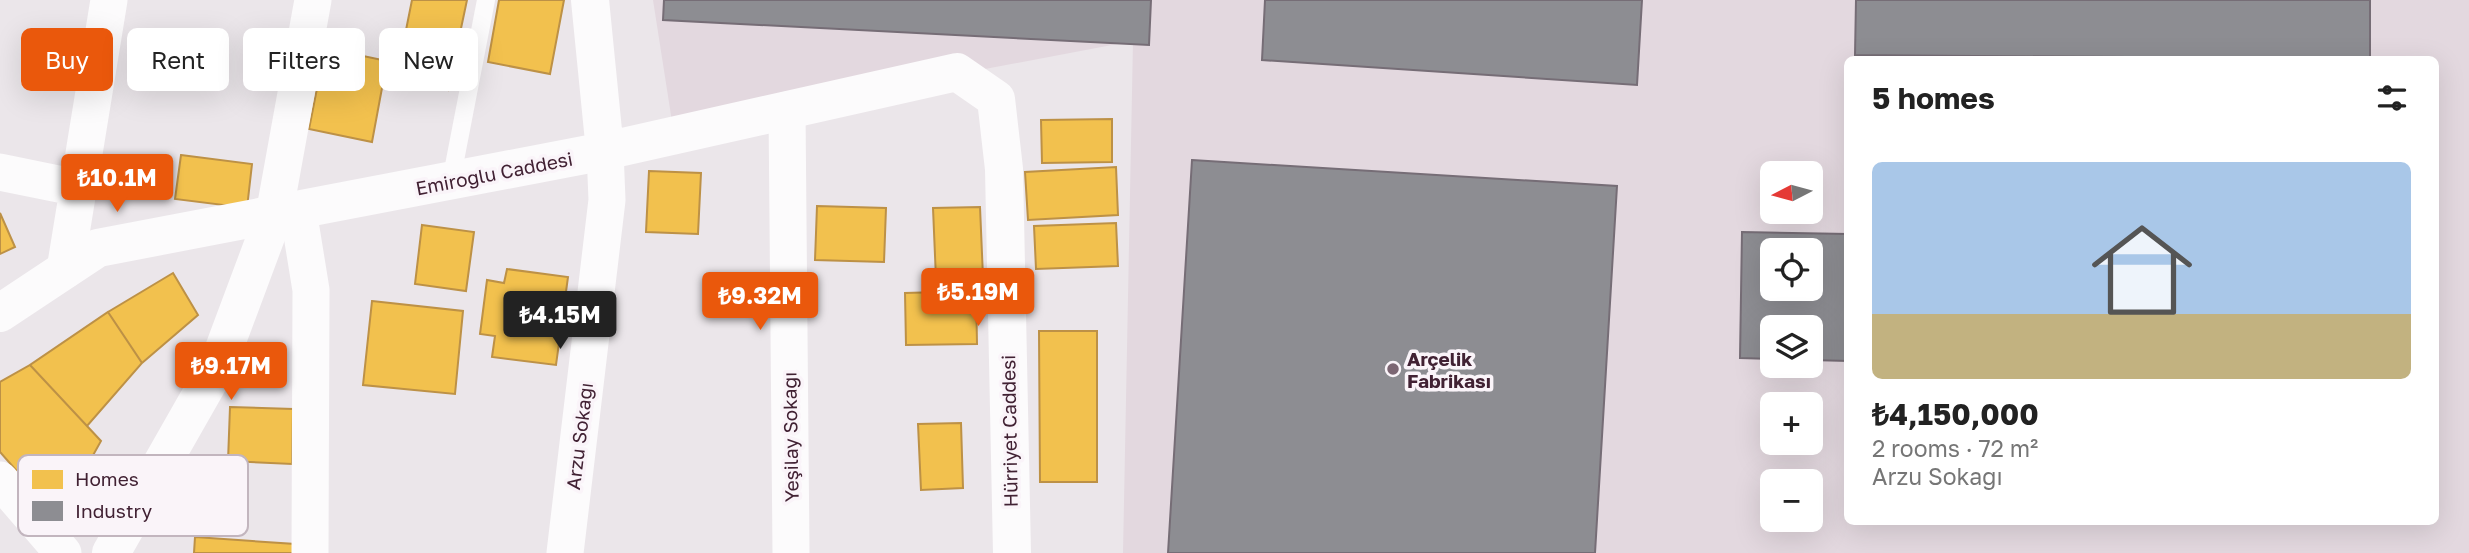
<!DOCTYPE html>
<meta charset="utf-8">
<style>
:root{--surface:#fff;--page:#f2f2f2;--text:#222;--muted:#767676;--line:#e0e0e0;--accent:#ea580c}
body{margin:0;font-family:"Golos Text",sans-serif;background:var(--page);color:var(--text);height:100vh;display:flex;flex-direction:column;font-size:26px;white-space:nowrap}
*{box-sizing:border-box;margin:0}
p{font-size:23px;color:var(--muted)}
.icon{flex:none;width:38px;height:38px;fill:none;stroke:currentColor;stroke-width:2;stroke-linecap:round;stroke-linejoin:round}
.map{position:relative;flex:1;overflow:hidden}
.panel{position:absolute;left:1844px;top:56px;width:595px;height:469px;display:flex;flex-direction:column;background:var(--surface);border-radius:10px;box-shadow:0 7px 28px #0002}
.panel>*{flex:none}
.guide{position:absolute;left:21px;top:28px;width:665px;height:63px;display:flex;gap:14px}
.needle{width:46px;rotate:264deg}
.controls{position:absolute;left:1760px;top:161px;display:grid;gap:14px}
.controls a{display:grid;place-items:center;width:63px;height:63px;border-radius:10px;background:var(--surface);box-shadow:0 7px 28px #0002;font-size:35px}
.price{position:absolute;translate:-50% -60px;padding:0 16px;border-radius:7px;background:var(--accent);color:#fff;font-size:23px;line-height:46px;filter:drop-shadow(0 2px 4px #0008)}
.price::after{content:'';position:absolute;left:50%;top:42px;width:21px;height:16px;margin-left:-10px;background:inherit;clip-path:polygon(0 0,100% 0,50% 100%)}
.price.on{background:#222;color:#fff}
ul{padding:0;list-style:none}
li{display:grid;align-content:center;gap:14px;height:371px;padding:0 28px}
li+li{border-top:2px solid var(--line)}
li span{display:grid;place-items:center;height:217px;border-radius:10px;color:#555}
li>.icon{margin-inline-start:auto}
span .icon{width:126px;height:126px;fill:#fffc;stroke-width:1}
li b{font-size:30px}
h2{display:flex;justify-content:space-between;align-items:center;height:84px;padding:0 28px;font-size:30px}
.tag{padding:0 24px;border-radius:10px;background:var(--surface);box-shadow:0 7px 28px #0002;font-size:24px;line-height:63px}
.tag.on{background:var(--accent);color:#fff}
.map>svg:first-child{display:block}
.built{fill:#e3d8df;fill-rule:evenodd}
.homes{fill:#f2c14e;stroke:#bd9146;stroke-width:2}
.industry{fill:#8d8d92;stroke:#766d76;stroke-width:2;fill-rule:evenodd}
.lines{fill:none;stroke-linecap:round;stroke-linejoin:round}
.service{stroke:#fcfbfc;stroke-width:18}
.minor{stroke:#fcfbfc;stroke-width:37}
.tertiary{stroke:#fcfbfc;stroke-width:38}
.poi-dot{fill:#7c6673;stroke:#faf4f9;stroke-width:2.5}
.labels{text-anchor:middle;dominant-baseline:central;stroke-width:7;stroke-linejoin:round;paint-order:stroke}
.street-label{font-size:19px;fill:#412133;stroke:#faf4f9}
.poi-label{font-size:19px;font-weight:bold;fill:#412133;stroke:#faf4f9;text-anchor:start}
.key{fill:#faf4f9;stroke:#c2b5be;stroke-width:2}
.key-label{font-size:19px;fill:#412133}
</style>
<div class="map">
<svg width="2469" height="553" viewBox="0 0 2469 553">
<rect width="100%" height="100%" fill="#ebe6ea"/>
<path class="built" d="M 653,0 L 2469,0 L 2469,553 L 1123,553 L 1133,41 L 673,128 ZM 1848,60 L 2436,60 L 2436,522 L 1848,522 ZM 1773,173 L 1811,173 L 1811,212 L 1773,212 ZM 1773,250 L 1811,250 L 1811,289 L 1773,289 ZM 1773,327 L 1811,327 L 1811,366 L 1773,366 ZM 1773,404 L 1811,404 L 1811,443 L 1773,443 ZM 1773,481 L 1811,481 L 1811,520 L 1773,520 Z"/>
<path class="homes" d="M 412,0 L 467,0 L 448,90 L 396,80 Z
M 499,0 L 564,0 L 550,74 L 488,62 Z
M 325,48 L 387,61 L 372,142 L 309,129 Z
M 1112,119 L 1112,162 L 1042,163 L 1041,120 Z
M 181,155 L 252,164 L 247,208 L 175,199 Z
M 1116,167 L 1118,215 L 1028,220 L 1025,172 Z
M 649,171 L 701,173 L 698,234 L 646,232 Z
M 817,206 L 886,208 L 884,262 L 815,260 Z
M 980,207 L 983,277 L 936,279 L 933,208 Z
M 0,213 L 15,247 L 0,254 Z
M 1116,223 L 1118,266 L 1036,269 L 1034,226 Z
M 422,225 L 474,232 L 466,291 L 415,284 Z
M 507,269 L 568,277 L 556,365 L 492,357 L 495,336 L 480,334 L 487,280 L 504,283 Z
M 173,273 L 198,315 L 142,363 L 108,312 Z
M 976,291 L 977,344 L 906,345 L 905,293 Z
M 372,301 L 463,311 L 455,394 L 363,385 Z
M 108,312 L 142,363 L 87,426 L 30,365 Z
M 1039,331 L 1097,331 L 1097,482 L 1040,482 Z
M 30,365 L 101,441 L 58,518 L 0,452 L 0,382 Z
M 230,407 L 293,409 L 292,464 L 228,461 Z
M 961,423 L 963,488 L 921,490 L 918,424 Z
M 195,537 L 295,544 L 295,553 L 194,553 Z"/>
<path class="industry" d="M 664,0 L 1151,0 L 1149,45 L 663,20 Z
M 1265,0 L 1642,0 L 1637,85 L 1262,60 Z
M 1856,0 L 2370,0 L 2370,59 L 1855,55 Z
M 1192,160 L 1617,186 L 1595,553 L 1168,553 Z
M 1742,232 L 1848,234 L 1848,361 L 1811,360 L 1811,327 L 1773,327 L 1773,359 L 1740,358 ZM 1773,250 L 1811,250 L 1811,289 L 1773,289 Z"/>
<g class="lines">
<path class="service" d="M 451,181 L 486,0"/>
<path class="minor" d="M 787,110 L 791,553
M 0,172 L 78,188
M 298,210 L 311,290 L 310,553
M 274,215 L 313,0
M 65,270 L 109,0
M 0,480 L 63,553
M 565,553 L 607,200 L 605,151"/>
<path class="tertiary" d="M 590,0 L 605,151
M 0,313 L 98,248 L 605,151 L 957,72 L 996,99 L 1004,169 L 1012,553
M 111,553 L 218,365 L 274,215"/>
</g>
<circle class="poi-dot" cx="1393" cy="369" r="7"/>
<g class="labels">
<g class="street-label">
<text transform="translate(494 173) rotate(-11)">Emiroğlu Caddesi</text>
<text transform="translate(1009 431) rotate(-91)">Hürriyet Caddesi</text>
<text transform="translate(579 436) rotate(-83)">Arzu Sokağı</text>
<text transform="translate(790 437) rotate(-91)">Yeşilay Sokağı</text>
</g>
<g class="poi-label">
<text x="1407" y="358">Arçelik<tspan x="1407" dy="22">Fabrikası</tspan></text>
</g>
</g>
<rect x="18" y="455" width="230" height="81" rx="10" class="key"/>
<rect x="32" y="470" width="31" height="19" fill="#f2c14e"/>
<rect x="32" y="501" width="31" height="20" fill="#8d8d92"/>
<g class="key-label">
<text x="75" y="486">Homes</text>
<text x="75" y="518">Industry</text>
</g>
</svg>
<div class="controls">
<a><svg class="needle" viewBox="-14 -14 28 28"><path d="M0-13l5 13h-10z" fill="#e53935"/><path d="M0 13l5-13h-10z" fill="#767676"/></svg></a>
<a><svg class="icon" aria-label="locate" viewBox="0 0 24 24"><circle cx="12" cy="12" r="6"/><path d="M12 2v4M12 18v4M2 12h4M18 12h4"/></svg></a>
<a><svg class="icon" aria-label="layers" viewBox="0 0 24 24"><path d="M12 4l9 5-9 5-9-5zM3 14l9 5 9-5"/></svg></a>
<a>+</a>
<a>−</a>
</div>
<b class="price" style="left:117px;top:214px">₺10.1M</b>
<b class="price" style="left:978px;top:328px">₺5.19M</b>
<b class="price" style="left:760px;top:332px">₺9.32M</b>
<b class="price on" style="left:560px;top:351px">₺4.15M</b>
<b class="price" style="left:231px;top:402px">₺9.17M</b>
<div class="guide">
<a class="tag on">Buy</a>
<a class="tag">Rent</a>
<a class="tag">Filters</a>
<a class="tag">New</a>
</div>
<section class="panel">
<h2>5 homes<svg class="icon" aria-label="filters" viewBox="0 0 24 24"><path d="M4 7h16M4 17h16"/><circle cx="9" cy="7" r="2"/><circle cx="15" cy="17" r="2"/></svg></h2>
<ul>
<li><span style="background:linear-gradient(#a9c7e8 70%,#c2b280 0)"><svg class="icon" aria-label="home" viewBox="0 0 24 24"><path d="M3 11l9-7 9 7M6 9v11h12V9"/></svg></span><div><b>₺4,150,000</b><p>2 rooms · 72 m²</p><p>Arzu Sokağı</p></div></li>
</ul>
</section>
</div>
